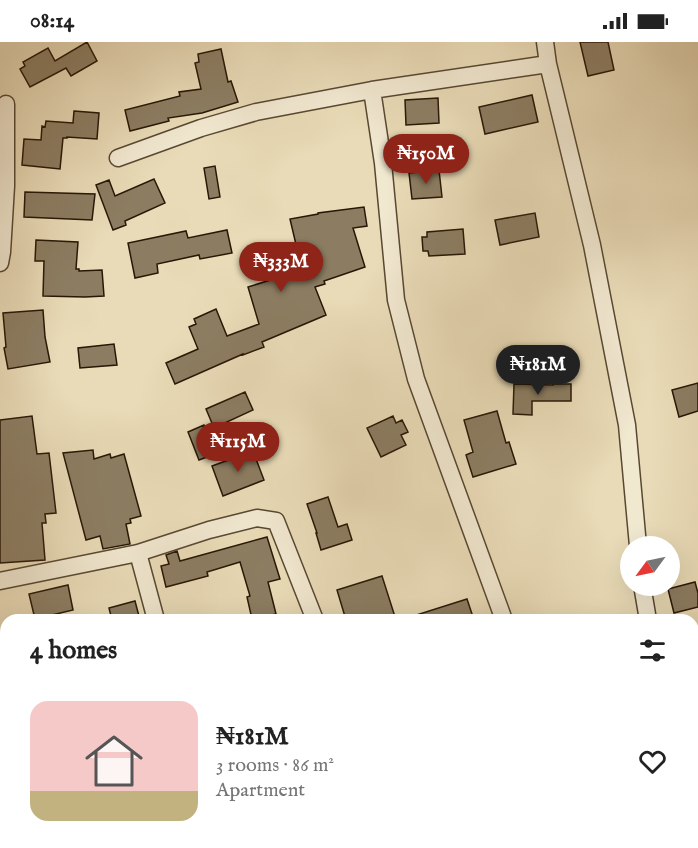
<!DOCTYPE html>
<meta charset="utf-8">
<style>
:root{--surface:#fff;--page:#f2f2f2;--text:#222;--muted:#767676;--accent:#8f2418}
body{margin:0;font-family:"IM FELL English",serif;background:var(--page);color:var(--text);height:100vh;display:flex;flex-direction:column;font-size:22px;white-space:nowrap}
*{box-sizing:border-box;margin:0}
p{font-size:20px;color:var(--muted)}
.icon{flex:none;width:33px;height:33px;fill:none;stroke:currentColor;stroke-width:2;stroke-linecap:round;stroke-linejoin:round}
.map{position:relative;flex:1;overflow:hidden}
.drawer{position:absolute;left:0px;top:572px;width:699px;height:236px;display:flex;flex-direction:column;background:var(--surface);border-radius:18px 18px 0 0;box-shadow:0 6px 24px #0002}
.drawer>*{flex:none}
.needle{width:39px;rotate:237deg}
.fabs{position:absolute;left:620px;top:494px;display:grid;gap:12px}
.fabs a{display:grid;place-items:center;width:60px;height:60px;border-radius:50%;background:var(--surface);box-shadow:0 6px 24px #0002;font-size:30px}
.price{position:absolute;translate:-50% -51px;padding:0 14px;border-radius:21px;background:var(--accent);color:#fff;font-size:20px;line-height:39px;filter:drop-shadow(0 2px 3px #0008)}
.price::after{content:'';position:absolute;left:50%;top:36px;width:18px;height:14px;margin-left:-9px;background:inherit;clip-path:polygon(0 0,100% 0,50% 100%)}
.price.current{background:#222;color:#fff}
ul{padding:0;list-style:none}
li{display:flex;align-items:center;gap:18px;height:150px;padding:0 30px}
li span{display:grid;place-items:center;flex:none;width:168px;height:120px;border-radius:18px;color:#555}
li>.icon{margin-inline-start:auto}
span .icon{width:72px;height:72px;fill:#fffc;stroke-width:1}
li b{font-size:26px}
h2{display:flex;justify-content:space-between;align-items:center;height:72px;padding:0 30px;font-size:26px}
.status{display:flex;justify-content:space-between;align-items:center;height:42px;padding:0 30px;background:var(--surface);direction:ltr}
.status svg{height:16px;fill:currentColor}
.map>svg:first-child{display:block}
.building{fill:#8c7d62;stroke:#281706;stroke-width:1.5}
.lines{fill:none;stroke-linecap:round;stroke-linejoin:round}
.minor-casing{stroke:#584832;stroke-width:19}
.minor{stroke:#f1e8d0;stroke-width:16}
</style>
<div class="status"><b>08:14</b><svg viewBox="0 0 49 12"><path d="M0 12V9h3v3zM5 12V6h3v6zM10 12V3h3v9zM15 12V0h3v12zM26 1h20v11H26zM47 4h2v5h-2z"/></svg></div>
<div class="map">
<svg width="698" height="806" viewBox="0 0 698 806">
<rect width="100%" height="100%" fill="#e9dbb7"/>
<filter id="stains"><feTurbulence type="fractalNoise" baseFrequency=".00333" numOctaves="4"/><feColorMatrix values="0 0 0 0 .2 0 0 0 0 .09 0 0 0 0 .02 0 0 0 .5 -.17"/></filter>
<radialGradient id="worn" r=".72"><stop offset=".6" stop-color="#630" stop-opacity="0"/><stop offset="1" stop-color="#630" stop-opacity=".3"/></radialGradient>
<path class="building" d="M 87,0 L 97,19 L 71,34 L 66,26 L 30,45 L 20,27 L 25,24 L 23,20 L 48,6 L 55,19 Z
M 580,0 L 608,0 L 614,28 L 588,34 Z
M 221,7 L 228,40 L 231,39 L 238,60 L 202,71 L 168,76 L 169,79 L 130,89 L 125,68 L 180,54 L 179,50 L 201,47 L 195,21 L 199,20 L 198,12 Z
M 532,53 L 538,80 L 485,92 L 479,65 Z
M 438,56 L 439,81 L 406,83 L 405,58 Z
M 74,69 L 99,71 L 97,97 L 67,95 L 67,96 L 63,96 L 60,127 L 22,123 L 24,97 L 41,98 L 42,84 L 45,85 L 46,79 L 73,81 Z
M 215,124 L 220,155 L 209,157 L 204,126 Z
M 439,128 L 442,155 L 412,157 L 409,131 Z
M 154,137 L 165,161 L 125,179 L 126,183 L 113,188 L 96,143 L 109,138 L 115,154 Z
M 25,150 L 95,152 L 92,178 L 24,175 Z
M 364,165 L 367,184 L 353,186 L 365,225 L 324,239 L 325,242 L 315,245 L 326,273 L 262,300 L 264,305 L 243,313 L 243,312 L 175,342 L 166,321 L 198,307 L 189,285 L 196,282 L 194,277 L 216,267 L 227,294 L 259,282 L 248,245 L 302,228 L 290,177 L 318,172 L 318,171 Z
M 535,171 L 539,195 L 500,203 L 495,178 Z
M 463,187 L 465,212 L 429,214 L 428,209 L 423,209 L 422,195 L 427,195 L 427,190 Z
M 227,188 L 232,211 L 200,217 L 199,213 L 157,222 L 158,231 L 135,236 L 128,201 L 186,189 L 188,196 Z
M 36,198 L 78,200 L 76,227 L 79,227 L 79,229 L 102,228 L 104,254 L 85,255 L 43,254 L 44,219 L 35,219 Z
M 43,268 L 45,295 L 50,320 L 8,327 L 4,306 L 6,305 L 3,271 Z
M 114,302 L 117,323 L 80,326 L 78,306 Z
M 698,341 L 698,369 L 679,375 L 672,348 Z
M 514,342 L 553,343 L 553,342 L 571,342 L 571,359 L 532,359 L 532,373 L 513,372 Z
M 245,350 L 253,368 L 214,386 L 206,367 Z
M 497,369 L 506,401 L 509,400 L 516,422 L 473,435 L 466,413 L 473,410 L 464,378 Z
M 32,374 L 37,412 L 49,411 L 56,471 L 45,472 L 46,481 L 42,481 L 45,518 L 0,521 L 0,378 Z
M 393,374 L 396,381 L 402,378 L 408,390 L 401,393 L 406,403 L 381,415 L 367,386 Z
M 204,383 L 215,412 L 199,418 L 188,390 Z
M 93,408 L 94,417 L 110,412 L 111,416 L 124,412 L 141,474 L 130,477 L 131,481 L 126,482 L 130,502 L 103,507 L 100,494 L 86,498 L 63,411 Z
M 253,409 L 264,438 L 223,454 L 212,424 Z
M 328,455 L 338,485 L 347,482 L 352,498 L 321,508 L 316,491 L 317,491 L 307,462 Z
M 267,495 L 280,537 L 268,540 L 276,572 L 252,577 L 247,555 L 250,554 L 240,520 L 207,530 L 208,534 L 166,545 L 161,524 L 169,522 L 166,513 L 177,509 L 180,519 Z
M 382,534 L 396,578 L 346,578 L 337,548 Z
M 695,540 L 698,551 L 698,565 L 674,571 L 668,547 Z
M 68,543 L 73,568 L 35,577 L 29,552 Z
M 467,557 L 474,578 L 410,578 L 410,575 Z
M 135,559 L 140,578 L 112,578 L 109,566 Z"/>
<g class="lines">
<g class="minor-casing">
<path id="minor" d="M 545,0 L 548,22 L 592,203 L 627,383 L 638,504
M 372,48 L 383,121 L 396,258 L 416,337 L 504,578
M 118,116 L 201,86 L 256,70 L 372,48 L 548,22
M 0,221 L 2,210 L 6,144 L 6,62
M 138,511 L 156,578
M 0,539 L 138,511 L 209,488 L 257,476 L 276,479 L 315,578
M 642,543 L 648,578
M 0,601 L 5,613 L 6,621
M 693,674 L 698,685
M 693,776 L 698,775
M 587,806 L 596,801"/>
</g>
<use href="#minor" class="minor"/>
</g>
<rect width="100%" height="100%" filter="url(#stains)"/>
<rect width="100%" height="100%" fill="url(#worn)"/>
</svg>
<div class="fabs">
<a><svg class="needle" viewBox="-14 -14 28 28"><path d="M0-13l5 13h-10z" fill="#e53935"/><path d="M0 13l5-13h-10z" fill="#767676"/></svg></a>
</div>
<b class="price" style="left:426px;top:143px">₦150M</b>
<b class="price" style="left:281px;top:251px">₦333M</b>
<b class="price current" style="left:538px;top:354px">₦181M</b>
<b class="price" style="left:238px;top:431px">₦115M</b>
<section class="drawer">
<h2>4 homes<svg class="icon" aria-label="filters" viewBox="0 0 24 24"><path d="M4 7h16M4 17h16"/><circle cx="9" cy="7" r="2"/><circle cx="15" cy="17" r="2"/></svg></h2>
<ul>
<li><span style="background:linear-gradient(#f6c9c9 75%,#c2b280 0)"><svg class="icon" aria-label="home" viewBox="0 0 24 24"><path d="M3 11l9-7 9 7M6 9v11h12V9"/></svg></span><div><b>₦181M</b><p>3 rooms · 86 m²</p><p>Apartment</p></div><svg class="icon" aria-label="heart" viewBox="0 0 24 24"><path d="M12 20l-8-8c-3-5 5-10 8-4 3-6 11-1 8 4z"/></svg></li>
</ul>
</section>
</div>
